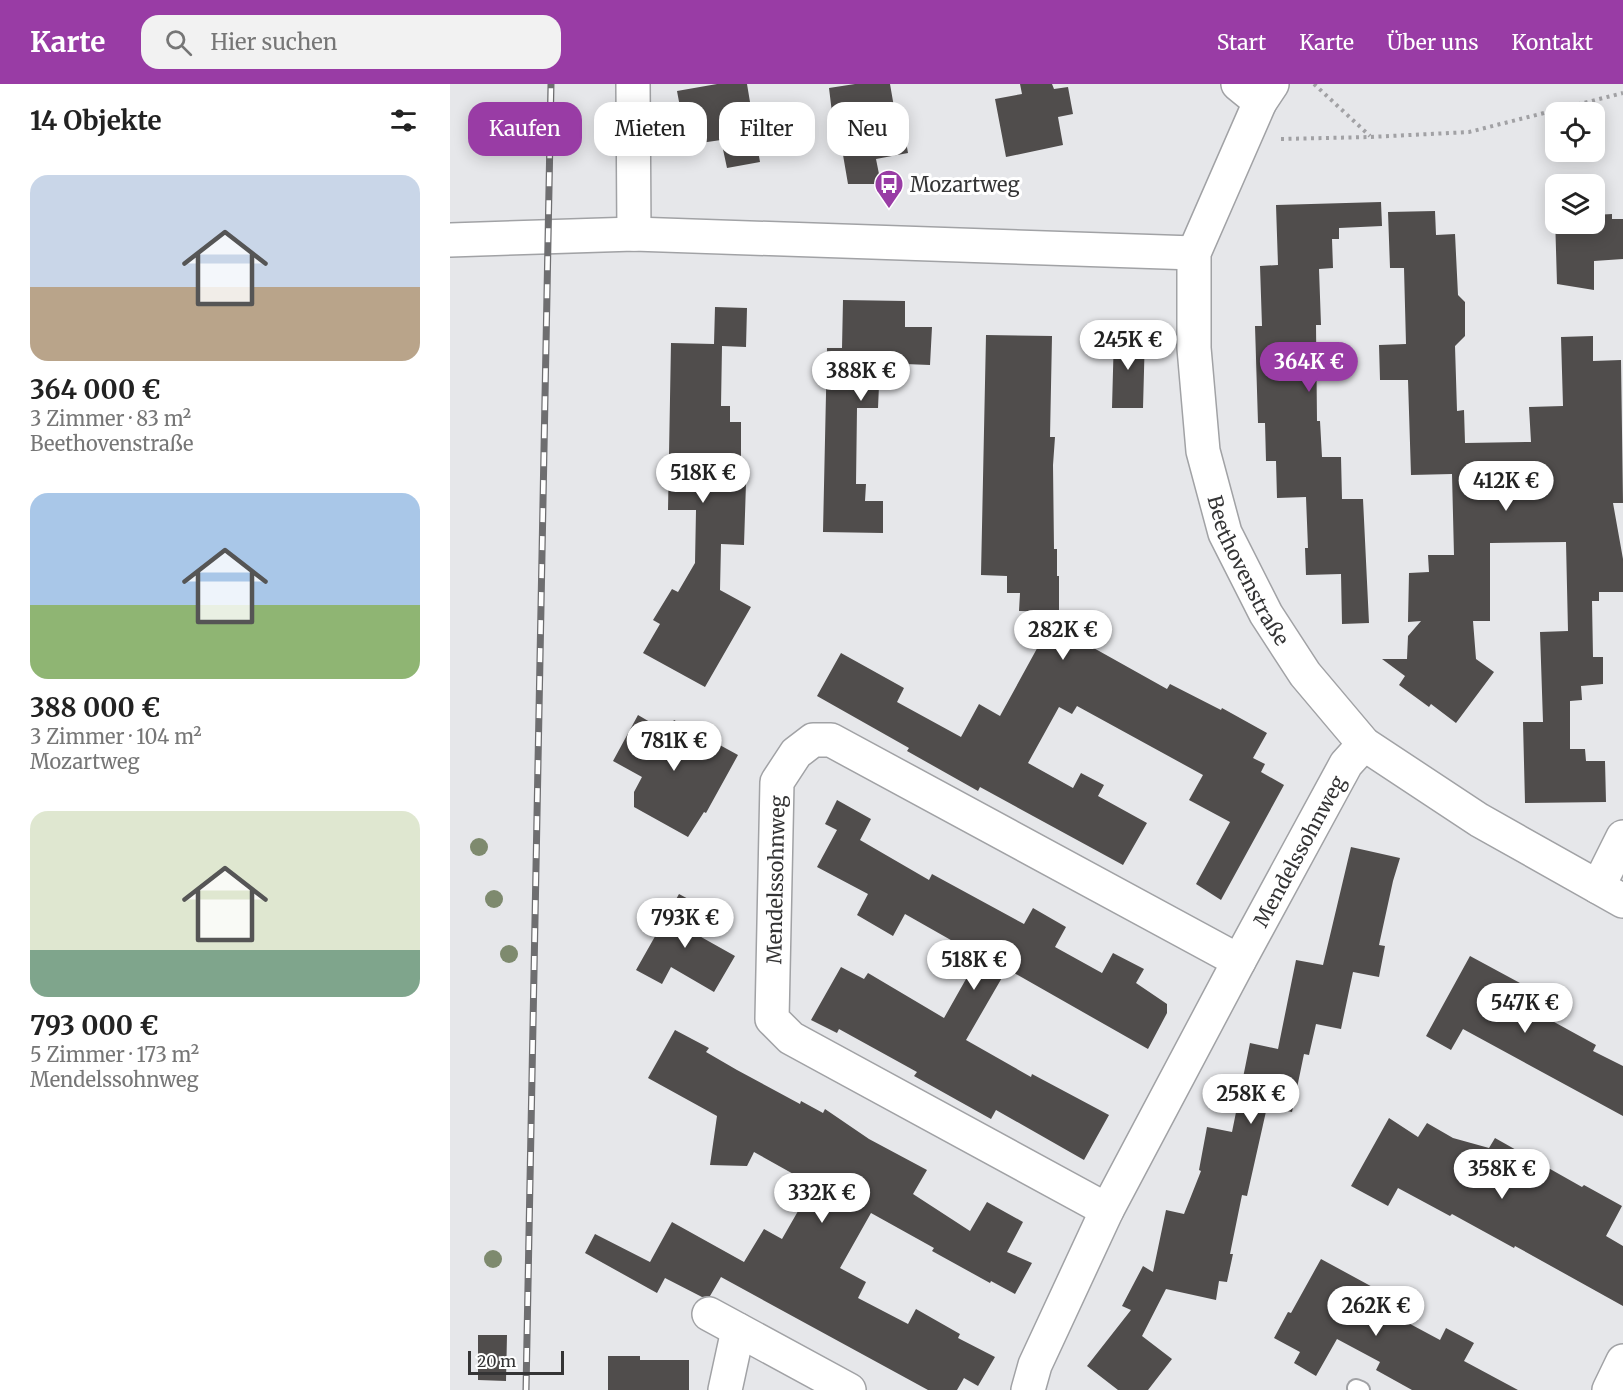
<!DOCTYPE html>
<html lang="de">
<meta charset="utf-8">
<style>
:root{--surface:#fff;--page:#f2f2f2;--text:#222;--muted:#767676;--accent:#993ca5}
body{margin:0;font-family:Merriweather,serif;background:var(--page);color:var(--text);height:100vh;display:flex;flex-direction:column;font-size:22px;white-space:nowrap}
*{box-sizing:border-box;margin:0}
p{font-size:20px;color:var(--muted)}
.icon{flex:none;width:33px;height:33px;fill:none;stroke:currentColor;stroke-width:2;stroke-linecap:round;stroke-linejoin:round}
.map{position:relative;flex:1;overflow:hidden}
.drawer{display:flex;flex-direction:column;background:var(--surface);width:450px}
.drawer>*{flex:none}
.top-card{position:absolute;left:18px;top:18px;width:570px;height:54px;display:flex;gap:12px}
.buttons{position:absolute;left:1095px;top:18px;display:grid;gap:12px}
.buttons a{display:grid;place-items:center;width:60px;height:60px;border-radius:12px;background:var(--surface);box-shadow:0 3px 15px #0003;font-size:30px}
.scale{position:absolute;left:18px;bottom:15px;width:96px;box-sizing:border-box;padding-left:6px;border:3px solid #343435;border-top:0;font-size:16px;line-height:21px;white-space:nowrap;color:#343435;-webkit-text-stroke:4px #fff;paint-order:stroke}
.price{position:absolute;translate:-50% -51px;padding:0 14px;border-radius:21px;background:#fff;color:#222;font-size:20px;line-height:39px;filter:drop-shadow(0 2px 3px #0008)}
.price::after{content:'';position:absolute;left:50%;top:36px;width:18px;height:14px;margin-left:-9px;background:inherit;clip-path:polygon(0 0,100% 0,50% 100%)}
.price.on{background:var(--accent);color:#fff}
ul{padding:0;list-style:none}
li{display:grid;align-content:center;gap:12px;height:318px;padding:0 30px}
li span{display:grid;place-items:center;height:186px;border-radius:18px;color:#555}
li>.icon{margin-inline-start:auto}
span .icon{width:108px;height:108px;fill:#fffc;stroke-width:1}
li b{font-size:26px}
h2{display:flex;justify-content:space-between;align-items:center;height:72px;padding:0 30px;font-size:26px}
.tag{padding:0 21px;border-radius:18px;background:var(--surface);box-shadow:0 3px 15px #0003;font-size:21px;line-height:54px}
.tag.on{background:var(--accent);color:#fff}
header{display:flex;align-items:center;gap:36px;box-sizing:border-box;height:84px;padding:0 30px;background:var(--accent);color:#fff}
header strong{font-size:28px}
nav{display:flex;gap:33px;margin-inline-start:auto;font-size:21px}
.search{width:420px;height:54px;background:var(--page);display:flex;align-items:center;gap:15px;box-sizing:border-box;padding:0 21px;border-radius:18px;color:var(--muted);font-size:22px}
main{display:flex;flex:1;min-height:0}
.map>svg:first-child{display:block}
.building{fill:#504d4c}
.lines{fill:none;stroke-linecap:round;stroke-linejoin:round}
.lane-casing{stroke:#a1a2a5;stroke-width:20}
.street-casing{stroke:#a1a2a5;stroke-width:36}
.path{stroke:#a1a1a4;stroke-width:4;stroke-dasharray:3 4.5;stroke-linecap:butt}
.lane{stroke:#fff;stroke-width:16}
.street{stroke:#fff;stroke-width:33}
.rail-casing{stroke:#6e6e70;stroke-width:7}
.rail{stroke:#fff;stroke-width:4.5;stroke-dasharray:14;stroke-linecap:butt}
.tree{fill:#7e8a6e}
.labels{text-anchor:middle;dominant-baseline:central;stroke-width:6;stroke-linejoin:round;paint-order:stroke}
.poi-label{font-size:20px;fill:#343435;stroke:#fff;text-anchor:start}
.street-label{font-size:20px;fill:#343435;stroke:#fff}
</style>
<header>
<strong>Karte</strong>
<div class="search"><svg class="icon" aria-label="search" viewBox="0 0 24 24"><circle cx="10" cy="10" r="6"/><path d="M15 15l6 6"/></svg>Hier suchen</div>
<nav><a>Start</a><a>Karte</a><a>Über uns</a><a>Kontakt</a></nav>
</header>
<main>
<section class="drawer">
<h2>14 Objekte<svg class="icon" aria-label="filters" viewBox="0 0 24 24"><path d="M4 7h16M4 17h16"/><circle cx="9" cy="7" r="2"/><circle cx="15" cy="17" r="2"/></svg></h2>
<ul>
<li><span style="background:linear-gradient(#c9d6e8 60%,#b9a48a 0)"><svg class="icon" aria-label="home" viewBox="0 0 24 24"><path d="M3 11l9-7 9 7M6 9v11h12V9"/></svg></span><div><b>364 000 €</b><p>3 Zimmer · 83 m²</p><p>Beethovenstraße</p></div></li>
<li><span style="background:linear-gradient(#a9c7e8 60%,#8fb573 0)"><svg class="icon" aria-label="home" viewBox="0 0 24 24"><path d="M3 11l9-7 9 7M6 9v11h12V9"/></svg></span><div><b>388 000 €</b><p>3 Zimmer · 104 m²</p><p>Mozartweg</p></div></li>
<li><span style="background:linear-gradient(#dfe7d0 75%,#7fa58c 0)"><svg class="icon" aria-label="home" viewBox="0 0 24 24"><path d="M3 11l9-7 9 7M6 9v11h12V9"/></svg></span><div><b>793 000 €</b><p>5 Zimmer · 173 m²</p><p>Mendelssohnweg</p></div></li>
</ul>
</section>
<div class="map">
<svg width="1173" height="1306" viewBox="0 0 1173 1306">
<rect width="100%" height="100%" fill="#e6e7ea"/>
<path class="building" d="M 267,0 L 297,0 L 310,78 L 277,84 L 271,56 L 237,61 L 227,7 Z
M 405,0 L 440,0 L 444,23 L 450,24 L 458,69 L 426,75 L 431,100 L 398,100 L 387,36 L 383,37 L 379,4 Z
M 570,0 L 602,0 L 604,5 L 618,3 L 623,30 L 608,33 L 613,61 L 556,73 L 545,15 L 572,10 Z
M 931,118 L 932,142 L 889,144 L 889,155 L 882,155 L 883,184 L 869,185 L 871,241 L 866,241 L 867,337 L 870,337 L 872,373 L 891,373 L 892,415 L 913,415 L 919,539 L 892,540 L 891,490 L 856,491 L 855,464 L 858,464 L 856,413 L 827,414 L 826,377 L 816,377 L 815,339 L 808,339 L 805,242 L 812,242 L 810,182 L 828,181 L 826,121 Z
M 985,127 L 986,151 L 1005,150 L 1008,211 L 1015,218 L 1015,252 L 1005,262 L 1007,327 L 1014,326 L 1015,359 L 1081,358 L 1079,323 L 1113,322 L 1111,253 L 1143,252 L 1143,277 L 1171,276 L 1173,419 L 1163,419 L 1173,475 L 1173,508 L 1149,508 L 1149,517 L 1142,517 L 1143,573 L 1153,573 L 1153,600 L 1131,602 L 1132,616 L 1120,617 L 1120,665 L 1135,665 L 1136,677 L 1155,677 L 1156,718 L 1075,719 L 1073,638 L 1093,638 L 1090,548 L 1118,547 L 1116,458 L 1040,459 L 1040,537 L 1023,537 L 1026,575 L 1044,588 L 1006,639 L 981,620 L 979,623 L 949,601 L 955,592 L 932,575 L 957,575 L 958,552 L 971,537 L 958,538 L 959,489 L 979,488 L 978,471 L 1004,471 L 1002,390 L 961,391 L 958,296 L 930,296 L 929,261 L 956,260 L 954,184 L 940,184 L 938,128 Z
M 1162,130 L 1162,135 L 1173,135 L 1173,175 L 1144,177 L 1144,206 L 1107,200 L 1105,132 L 1106,140 L 1144,140 L 1144,131 Z
M 393,216 L 455,217 L 455,243 L 482,243 L 480,281 L 430,279 L 428,324 L 407,324 L 406,400 L 416,400 L 415,417 L 433,417 L 433,449 L 373,448 L 377,264 L 392,264 Z
M 265,223 L 297,224 L 296,263 L 272,262 L 271,322 L 280,322 L 280,338 L 291,338 L 291,399 L 296,399 L 294,461 L 271,460 L 270,506 L 301,523 L 255,603 L 193,569 L 210,540 L 203,536 L 222,505 L 228,508 L 245,479 L 246,426 L 218,426 L 221,259 L 264,260 Z
M 664,250 L 695,250 L 693,324 L 662,324 Z
M 536,251 L 602,252 L 600,353 L 605,353 L 603,381 L 604,465 L 607,465 L 607,492 L 609,492 L 609,526 L 631,539 L 624,553 L 717,605 L 720,600 L 771,626 L 772,624 L 817,649 L 803,674 L 815,680 L 811,688 L 834,701 L 771,816 L 746,800 L 780,738 L 739,716 L 753,691 L 627,622 L 622,630 L 609,623 L 578,679 L 623,704 L 631,689 L 654,701 L 648,712 L 697,739 L 673,781 L 530,703 L 528,707 L 457,667 L 459,664 L 367,612 L 391,569 L 454,604 L 447,618 L 511,653 L 529,620 L 550,632 L 607,528 L 569,527 L 570,509 L 557,509 L 557,492 L 531,491 Z
M 188,631 L 217,648 L 224,636 L 288,671 L 256,729 L 254,728 L 238,753 L 184,723 L 184,708 L 192,693 L 163,677 Z
M 387,716 L 421,735 L 410,756 L 479,796 L 482,790 L 574,840 L 583,824 L 616,843 L 605,863 L 652,889 L 663,869 L 694,885 L 686,899 L 717,920 L 717,929 L 698,965 L 557,885 L 516,956 L 581,993 L 582,990 L 659,1031 L 634,1076 L 546,1026 L 541,1035 L 464,992 L 467,988 L 389,945 L 387,949 L 361,936 L 391,883 L 414,895 L 418,889 L 494,934 L 529,872 L 455,830 L 443,852 L 407,831 L 418,810 L 367,783 L 387,746 L 375,740 Z
M 901,763 L 950,774 L 943,797 L 929,861 L 935,862 L 929,893 L 903,888 L 891,945 L 866,940 L 859,971 L 854,970 L 842,1028 L 817,1023 L 797,1112 L 792,1111 L 780,1170 L 783,1170 L 777,1198 L 769,1197 L 766,1216 L 716,1205 L 692,1252 L 722,1275 L 698,1306 L 668,1306 L 637,1282 L 681,1226 L 672,1222 L 693,1182 L 703,1188 L 716,1126 L 734,1130 L 751,1087 L 749,1086 L 757,1043 L 782,1048 L 800,959 L 828,965 L 846,876 L 873,881 Z
M 229,810 L 257,825 L 244,849 L 285,872 L 264,908 L 221,883 L 212,900 L 186,886 Z
M 1020,872 L 1083,906 L 1075,922 L 1146,961 L 1143,967 L 1173,982 L 1173,1032 L 1013,945 L 1001,966 L 976,952 Z
M 225,946 L 259,964 L 256,968 L 287,986 L 350,1020 L 351,1017 L 373,1029 L 375,1025 L 419,1055 L 477,1086 L 463,1110 L 520,1147 L 537,1118 L 573,1138 L 557,1168 L 582,1179 L 565,1210 L 541,1197 L 540,1199 L 482,1167 L 484,1164 L 421,1129 L 390,1184 L 416,1198 L 408,1214 L 458,1240 L 466,1225 L 510,1250 L 508,1254 L 545,1273 L 528,1302 L 514,1294 L 507,1306 L 478,1306 L 271,1193 L 260,1212 L 252,1213 L 215,1194 L 207,1209 L 135,1169 L 145,1150 L 200,1178 L 222,1138 L 294,1178 L 314,1145 L 332,1155 L 363,1101 L 304,1068 L 297,1082 L 260,1081 L 267,1032 L 198,994 Z
M 939,1034 L 968,1053 L 977,1039 L 1003,1054 L 1039,1064 L 1045,1054 L 1132,1103 L 1134,1101 L 1172,1122 L 1156,1152 L 1173,1162 L 1173,1222 L 1065,1162 L 1064,1164 L 1002,1130 L 1000,1132 L 948,1104 L 938,1122 L 901,1102 Z
M 871,1175 L 928,1206 L 921,1219 L 990,1256 L 996,1244 L 1024,1259 L 1014,1277 L 1068,1306 L 962,1306 L 926,1286 L 930,1278 L 887,1255 L 866,1292 L 844,1279 L 850,1268 L 824,1254 L 838,1228 L 841,1229 Z
M 28,1251 L 57,1251 L 56,1297 L 28,1296 Z
M 158,1272 L 190,1272 L 190,1276 L 239,1276 L 239,1306 L 158,1306 Z"/>
<g class="lines">
<g class="lane-casing">
<path id="lane" d="M 906,1304 L 911,1306"/>
</g>
<g class="street-casing">
<g id="street">
<path d="M 183,0 L 184,150"/>
<path d="M 788,0 L 810,18"/>
<path id="s1" d="M 822,0 L 810,18 L 744,169 L 744,264 L 753,367 L 775,449 L 816,530 L 855,590 L 914,660 L 1029,736 L 1173,817"/>
<path d="M 0,156 L 184,150 L 744,169"/>
<path d="M 1148,803 L 1173,753"/>
<path id="s2" d="M 657,1126 L 341,954 L 322,935 L 327,698 L 346,669 L 363,656 L 381,656 L 789,877"/>
<path d="M 259,1230 L 399,1306"/>
<path d="M 275,1306 L 288,1246"/>
<path id="s3" d="M 578,1306 L 585,1281 L 657,1126 L 789,877 L 896,680 L 914,660"/>
<path d="M 1159,1306 L 1173,1277"/>
</g>
</g>
<path class="path" d="M 864,0 L 920,52
M 831,55 L 921,53 L 1019,48 L 1173,9"/>
<use href="#lane" class="lane"/>
<use href="#street" class="street"/>
<g class="rail-casing">
<path id="rail" d="M 76,1306 L 101,0"/>
</g>
<use href="#rail" class="rail"/>
</g>
<g class="tree">
<circle cx="29" cy="763" r="9"/>
<circle cx="44" cy="815" r="9"/>
<circle cx="59" cy="870" r="9"/>
<circle cx="43" cy="1175" r="9"/>
</g>
<defs>
<g id="bus-pin" transform="scale(1.5)"><path d="M0 17L-7.5 6A9.5 9.5 0 1 1 7.5 6Z" fill="#993ca5" stroke="#fff"/><path d="M-5-6H5V4H4V6H2V4H-2V6H-4V4H-5ZM-3.5-4V0h7V-4ZM-3.5 1.2v1.5H-2V1.2ZM2 1.2v1.5H3.5V1.2Z" fill="#fff"/></g>
</defs>
<g fill-rule="evenodd">
<use href="#bus-pin" x="439" y="100"/>
</g>
<g class="labels">
<g class="poi-label">
<text x="460" y="100">Mozartweg</text>
</g>
<g class="street-label">
<text stroke="none"><textPath href="#s1" startOffset="513">Beethovenstraße</textPath></text>
<text stroke="none"><textPath href="#s3" startOffset="604">Mendelssohnweg</textPath></text>
<text stroke="none"><textPath href="#s2" startOffset="526">Mendelssohnweg</textPath></text>
</g>
</g>
</svg>
<div class="buttons">
<a><svg class="icon" aria-label="locate" viewBox="0 0 24 24"><circle cx="12" cy="12" r="6"/><path d="M12 2v4M12 18v4M2 12h4M18 12h4"/></svg></a>
<a><svg class="icon" aria-label="layers" viewBox="0 0 24 24"><path d="M12 4l9 5-9 5-9-5zM3 14l9 5 9-5"/></svg></a>
</div>
<div class="scale">20 m</div>
<b class="price" style="left:678px;top:287px">245K €</b>
<b class="price on" style="left:859px;top:309px">364K €</b>
<b class="price" style="left:411px;top:318px">388K €</b>
<b class="price" style="left:253px;top:420px">518K €</b>
<b class="price" style="left:1056px;top:428px">412K €</b>
<b class="price" style="left:613px;top:577px">282K €</b>
<b class="price" style="left:224px;top:688px">781K €</b>
<b class="price" style="left:235px;top:865px">793K €</b>
<b class="price" style="left:524px;top:907px">518K €</b>
<b class="price" style="left:1075px;top:950px">547K €</b>
<b class="price" style="left:801px;top:1041px">258K €</b>
<b class="price" style="left:1052px;top:1116px">358K €</b>
<b class="price" style="left:372px;top:1140px">332K €</b>
<b class="price" style="left:926px;top:1253px">262K €</b>
<div class="top-card">
<a class="tag on">Kaufen</a>
<a class="tag">Mieten</a>
<a class="tag">Filter</a>
<a class="tag">Neu</a>
</div>
</div>
</main>
